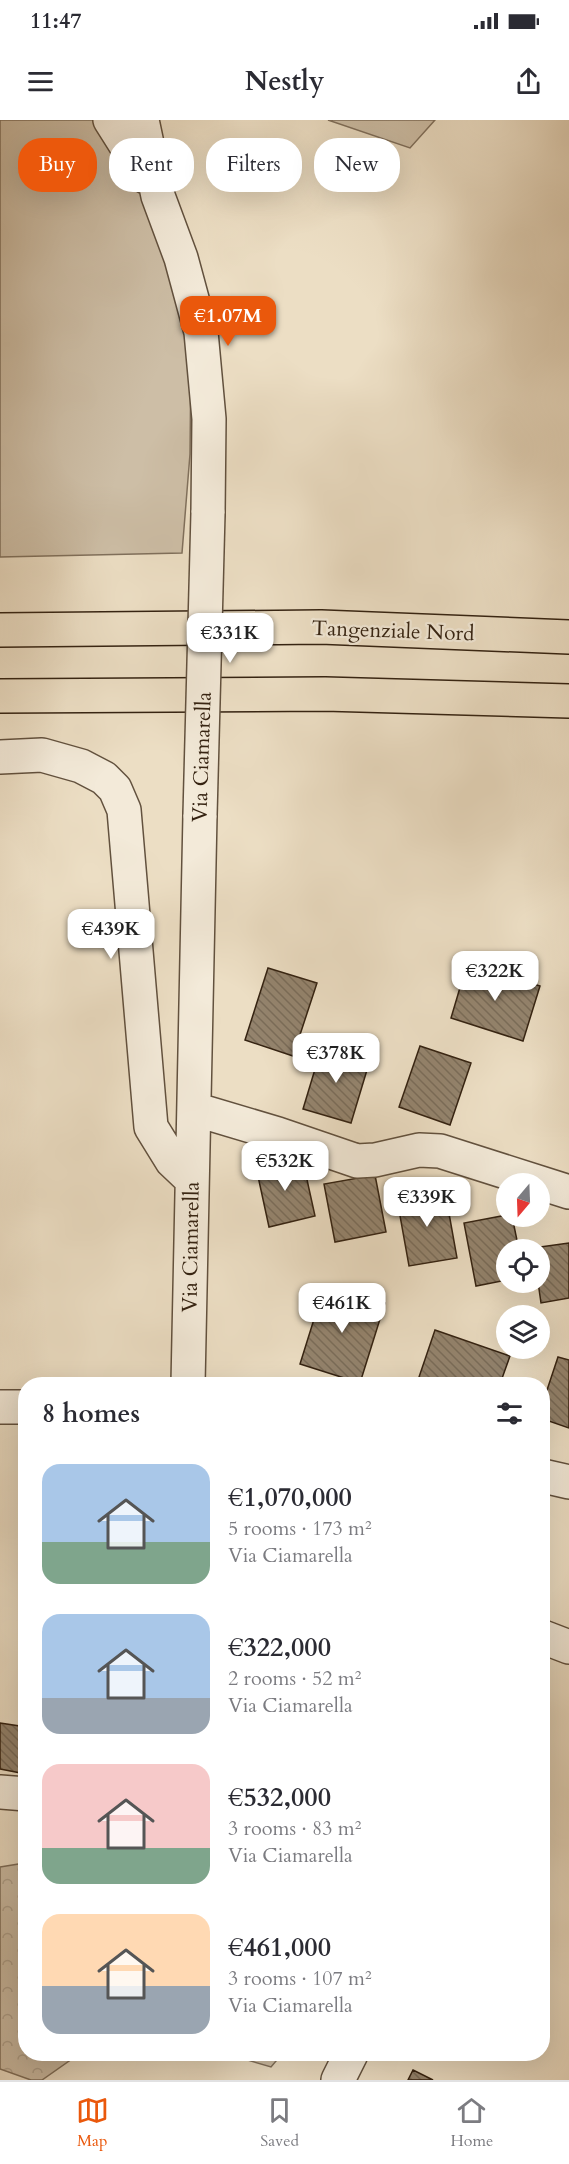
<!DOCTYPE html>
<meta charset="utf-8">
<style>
:root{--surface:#fff;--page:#f2f2f3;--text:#2b2b33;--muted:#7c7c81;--line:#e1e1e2;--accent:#ea580c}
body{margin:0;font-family:Cardo,serif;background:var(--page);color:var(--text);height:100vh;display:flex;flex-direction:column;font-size:22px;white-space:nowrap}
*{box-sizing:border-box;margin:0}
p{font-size:20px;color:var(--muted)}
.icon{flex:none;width:33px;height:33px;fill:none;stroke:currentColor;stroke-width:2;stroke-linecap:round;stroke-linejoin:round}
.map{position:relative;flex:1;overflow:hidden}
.sheet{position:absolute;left:18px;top:1257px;width:532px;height:684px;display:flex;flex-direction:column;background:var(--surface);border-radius:24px;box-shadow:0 6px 24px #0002}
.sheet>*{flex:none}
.hud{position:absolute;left:18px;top:18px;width:534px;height:54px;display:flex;gap:12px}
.needle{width:39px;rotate:199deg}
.tools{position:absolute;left:496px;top:1053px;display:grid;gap:12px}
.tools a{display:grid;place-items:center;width:54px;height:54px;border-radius:50%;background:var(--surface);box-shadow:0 6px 24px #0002;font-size:30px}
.price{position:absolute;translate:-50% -51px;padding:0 14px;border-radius:12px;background:#fff;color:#222;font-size:20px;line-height:39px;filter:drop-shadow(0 2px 3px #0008)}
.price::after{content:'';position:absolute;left:50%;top:36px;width:18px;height:14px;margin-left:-9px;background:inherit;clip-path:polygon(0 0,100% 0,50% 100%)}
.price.selected{background:var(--accent);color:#fff}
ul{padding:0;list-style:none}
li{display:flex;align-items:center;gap:18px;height:150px;padding:0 24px}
li span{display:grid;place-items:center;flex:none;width:168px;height:120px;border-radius:18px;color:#555}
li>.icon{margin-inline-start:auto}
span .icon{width:72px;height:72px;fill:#fffc;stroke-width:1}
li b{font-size:26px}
h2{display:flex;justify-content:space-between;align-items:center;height:72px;padding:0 24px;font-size:26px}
.pill{padding:0 21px;border-radius:24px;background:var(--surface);box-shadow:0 6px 24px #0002;font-size:21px;line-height:54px}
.pill.selected{background:var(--accent);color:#fff}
.status{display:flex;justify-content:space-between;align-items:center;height:42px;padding:0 30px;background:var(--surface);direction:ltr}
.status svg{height:16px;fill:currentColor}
header{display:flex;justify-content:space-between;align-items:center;height:78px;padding:0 24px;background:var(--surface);font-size:27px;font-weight:600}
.tabs{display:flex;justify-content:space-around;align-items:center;height:84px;border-top:2px solid var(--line);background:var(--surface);font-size:16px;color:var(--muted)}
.tabs a{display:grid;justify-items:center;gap:3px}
.tabs .selected{color:var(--accent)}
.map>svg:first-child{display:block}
.forest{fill:url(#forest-crowns);stroke:#80705c;stroke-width:1.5}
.park{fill:#cdbea6;stroke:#80705c;stroke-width:1.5}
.building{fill:url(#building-back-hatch);stroke:#342211;stroke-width:1.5}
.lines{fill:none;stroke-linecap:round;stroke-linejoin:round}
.minor-casing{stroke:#62513e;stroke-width:36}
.highway-casing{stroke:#342211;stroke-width:36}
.minor{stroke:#f3ead9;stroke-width:33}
.highway{stroke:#ecdec4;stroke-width:33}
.minor-bridge-casing{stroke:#62513e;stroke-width:36;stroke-linecap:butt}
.minor-bridge{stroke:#f3ead9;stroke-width:33}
.labels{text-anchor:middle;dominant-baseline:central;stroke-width:4.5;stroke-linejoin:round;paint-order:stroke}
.street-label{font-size:21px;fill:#342211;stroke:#f3ead9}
</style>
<div class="status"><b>11:47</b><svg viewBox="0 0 49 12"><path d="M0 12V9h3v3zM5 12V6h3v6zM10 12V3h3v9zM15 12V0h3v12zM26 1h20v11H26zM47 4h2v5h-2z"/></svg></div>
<header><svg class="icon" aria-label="menu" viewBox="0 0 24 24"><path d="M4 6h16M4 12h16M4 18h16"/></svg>Nestly<svg class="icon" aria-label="share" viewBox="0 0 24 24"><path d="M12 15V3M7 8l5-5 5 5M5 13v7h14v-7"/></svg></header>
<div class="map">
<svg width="569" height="1960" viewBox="0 0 569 1960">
<defs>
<pattern id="forest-crowns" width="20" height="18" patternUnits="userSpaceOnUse" patternTransform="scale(1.5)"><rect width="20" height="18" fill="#cdbea6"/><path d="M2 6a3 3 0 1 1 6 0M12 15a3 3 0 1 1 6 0" fill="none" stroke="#b1a38e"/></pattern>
<pattern id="building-back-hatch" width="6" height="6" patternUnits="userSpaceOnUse" patternTransform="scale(1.5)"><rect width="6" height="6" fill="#94846e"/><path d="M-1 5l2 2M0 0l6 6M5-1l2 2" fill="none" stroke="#7a6c59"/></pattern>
</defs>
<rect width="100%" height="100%" fill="#ecdec4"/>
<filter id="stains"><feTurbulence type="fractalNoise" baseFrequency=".00333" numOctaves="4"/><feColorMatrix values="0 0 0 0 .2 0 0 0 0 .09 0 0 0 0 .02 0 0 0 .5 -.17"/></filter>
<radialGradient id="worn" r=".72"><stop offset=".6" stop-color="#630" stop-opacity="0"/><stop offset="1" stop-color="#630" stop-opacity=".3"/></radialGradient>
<path class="forest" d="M 25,1743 L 26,1934 L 79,1934 L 42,1960 L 31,1960 L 0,1949 L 0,1747 Z
M 227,1934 L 282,1934 L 271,1947 Z"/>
<path class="park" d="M 0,0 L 96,0 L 145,80 L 163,119 L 191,234 L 190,334 L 182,433 L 0,437 Z
M 328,0 L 435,0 L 410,28 Z"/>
<path class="building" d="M 467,844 L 540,866 L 523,921 L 451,898 Z
M 268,848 L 317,863 L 293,936 L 245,920 Z
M 322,926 L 370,940 L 351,1003 L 303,989 Z
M 420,926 L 471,943 L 450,1005 L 399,987 Z
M 302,1037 L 315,1096 L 269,1107 L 256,1047 Z
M 375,1055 L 386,1112 L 335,1122 L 324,1064 Z
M 445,1071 L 457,1138 L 409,1146 L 397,1079 Z
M 507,1095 L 507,1096 L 512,1096 L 519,1130 L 507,1130 L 507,1160 L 476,1166 L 464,1103 Z
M 569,1123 L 569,1178 L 541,1183 L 538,1162 L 540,1162 L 540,1130 L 533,1128 Z
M 325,1164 L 385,1183 L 360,1263 L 300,1244 Z
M 435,1210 L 510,1236 L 500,1264 L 430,1264 L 418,1260 Z
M 558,1237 L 569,1240 L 569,1308 L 543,1299 L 543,1282 Z
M 0,1603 L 26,1607 L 26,1654 L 0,1649 Z
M 413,1950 L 433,1960 L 408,1960 Z"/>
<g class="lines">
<g class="minor-casing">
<path id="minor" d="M 110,0 L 146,57
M 142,0 L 158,76 L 181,138 L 201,212 L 209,299 L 208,393
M 0,637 L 42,635 L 81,646 L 104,658 L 115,669 L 124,690 L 151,1007 L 172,1041 L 192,1060
M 194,989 L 278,1014 L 357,1041 L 375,1040 L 419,1030 L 440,1031 L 569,1072
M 188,1264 L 200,695
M 0,1287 L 26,1287
M 543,1356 L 569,1362
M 543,1517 L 569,1527
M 0,1672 L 26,1674
M 338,1960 L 351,1934"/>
</g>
<g class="highway-casing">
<path id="highway" d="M 0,510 L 321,507 L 569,517
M 0,576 L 325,574 L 569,581"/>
</g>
<use href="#minor" class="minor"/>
<use href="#highway" class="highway"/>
<g class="minor-bridge-casing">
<path id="minor-bridge" d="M 200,695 L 208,393"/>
</g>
<use href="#minor-bridge" class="minor-bridge"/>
</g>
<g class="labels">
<g class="street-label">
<text transform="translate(393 511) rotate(2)">Tangenziale Nord</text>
<text transform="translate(202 637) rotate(-88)">Via Ciamarella</text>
<text transform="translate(191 1127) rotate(-89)">Via Ciamarella</text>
</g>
</g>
<rect width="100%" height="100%" filter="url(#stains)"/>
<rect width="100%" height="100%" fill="url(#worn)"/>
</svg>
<div class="tools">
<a><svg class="needle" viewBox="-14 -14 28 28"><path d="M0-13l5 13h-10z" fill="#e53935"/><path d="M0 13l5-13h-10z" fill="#7c7c81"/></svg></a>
<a><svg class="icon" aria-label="locate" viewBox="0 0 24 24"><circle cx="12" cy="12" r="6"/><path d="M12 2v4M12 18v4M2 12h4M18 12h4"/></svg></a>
<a><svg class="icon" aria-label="layers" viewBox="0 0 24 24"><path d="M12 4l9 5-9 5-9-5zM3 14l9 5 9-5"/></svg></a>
</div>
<b class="price selected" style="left:228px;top:227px">€1.07M</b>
<b class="price" style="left:230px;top:544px">€331K</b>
<b class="price" style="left:111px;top:840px">€439K</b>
<b class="price" style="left:495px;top:882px">€322K</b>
<b class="price" style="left:336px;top:964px">€378K</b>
<b class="price" style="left:285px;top:1072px">€532K</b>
<b class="price" style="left:427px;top:1108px">€339K</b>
<b class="price" style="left:342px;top:1214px">€461K</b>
<div class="hud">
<a class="pill selected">Buy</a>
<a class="pill">Rent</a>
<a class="pill">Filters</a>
<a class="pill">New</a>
</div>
<section class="sheet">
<h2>8 homes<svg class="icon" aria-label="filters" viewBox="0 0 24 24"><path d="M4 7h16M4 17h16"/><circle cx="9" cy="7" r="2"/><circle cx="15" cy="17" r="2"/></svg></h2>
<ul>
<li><span style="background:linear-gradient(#a9c7e8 65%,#7fa58c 0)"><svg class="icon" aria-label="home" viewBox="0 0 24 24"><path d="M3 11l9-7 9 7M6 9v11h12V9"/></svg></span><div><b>€1,070,000</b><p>5 rooms · 173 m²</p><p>Via Ciamarella</p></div></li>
<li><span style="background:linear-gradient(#a9c7e8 70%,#9aa5b1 0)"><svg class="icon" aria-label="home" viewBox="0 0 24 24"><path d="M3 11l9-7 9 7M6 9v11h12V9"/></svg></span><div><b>€322,000</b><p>2 rooms · 52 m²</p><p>Via Ciamarella</p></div></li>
<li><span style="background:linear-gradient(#f6c9c9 70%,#7fa58c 0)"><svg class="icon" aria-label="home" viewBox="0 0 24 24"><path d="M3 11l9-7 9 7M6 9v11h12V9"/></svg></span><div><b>€532,000</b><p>3 rooms · 83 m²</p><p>Via Ciamarella</p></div></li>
<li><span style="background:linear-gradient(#ffd9b3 60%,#9aa5b1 0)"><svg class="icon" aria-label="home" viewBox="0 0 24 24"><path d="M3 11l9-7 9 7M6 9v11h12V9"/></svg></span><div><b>€461,000</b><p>3 rooms · 107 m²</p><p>Via Ciamarella</p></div></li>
</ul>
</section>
</div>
<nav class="tabs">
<a class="selected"><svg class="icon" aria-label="map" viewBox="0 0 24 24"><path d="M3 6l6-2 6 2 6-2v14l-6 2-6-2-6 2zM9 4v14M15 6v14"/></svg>Map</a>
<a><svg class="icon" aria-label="saved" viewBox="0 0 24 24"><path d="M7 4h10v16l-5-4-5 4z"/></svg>Saved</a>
<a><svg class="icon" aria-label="home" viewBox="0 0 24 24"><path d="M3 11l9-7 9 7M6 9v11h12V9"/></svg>Home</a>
</nav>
